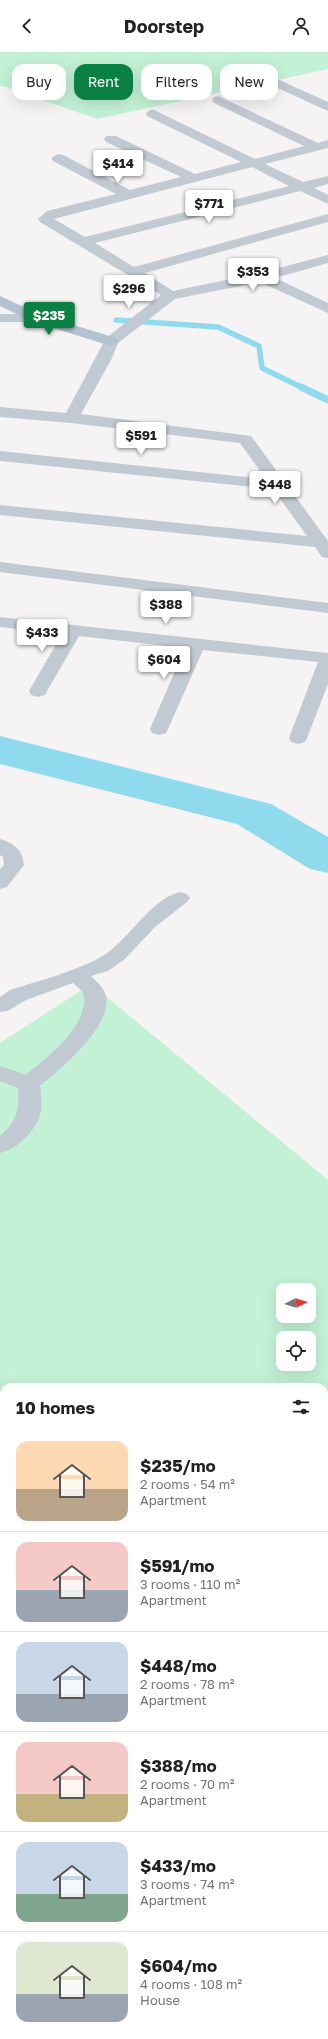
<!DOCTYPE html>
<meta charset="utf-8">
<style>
:root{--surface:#fff;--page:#f6f6f6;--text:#222;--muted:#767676;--line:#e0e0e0;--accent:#0b8043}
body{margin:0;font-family:"Golos Text",sans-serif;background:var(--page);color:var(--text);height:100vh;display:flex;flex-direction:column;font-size:15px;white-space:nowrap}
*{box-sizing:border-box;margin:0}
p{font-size:13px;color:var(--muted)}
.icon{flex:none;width:22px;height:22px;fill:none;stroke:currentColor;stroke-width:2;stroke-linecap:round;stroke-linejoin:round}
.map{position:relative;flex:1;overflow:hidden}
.details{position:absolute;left:0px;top:1331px;width:328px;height:656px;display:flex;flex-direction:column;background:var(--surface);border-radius:12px 12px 0 0;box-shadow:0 4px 16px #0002}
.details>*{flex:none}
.guide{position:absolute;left:12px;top:12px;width:304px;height:36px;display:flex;gap:8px}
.needle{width:26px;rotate:85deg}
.tools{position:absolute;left:276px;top:1231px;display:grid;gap:8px}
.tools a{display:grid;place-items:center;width:40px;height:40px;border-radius:8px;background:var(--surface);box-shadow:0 4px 16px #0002;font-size:20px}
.price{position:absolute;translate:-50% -34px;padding:0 9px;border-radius:4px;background:#fff;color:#222;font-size:13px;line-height:26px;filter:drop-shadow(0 1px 2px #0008)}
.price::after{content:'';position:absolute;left:50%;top:24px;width:12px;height:9px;margin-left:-6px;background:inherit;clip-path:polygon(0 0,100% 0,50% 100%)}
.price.on{background:var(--accent);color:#fff}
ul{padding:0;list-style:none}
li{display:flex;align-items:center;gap:12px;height:100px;padding:0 16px}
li+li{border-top:1px solid var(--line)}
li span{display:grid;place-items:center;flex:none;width:112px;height:80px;border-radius:12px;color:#555}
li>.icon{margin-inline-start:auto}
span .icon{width:48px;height:48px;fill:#fffc;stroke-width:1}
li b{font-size:17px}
h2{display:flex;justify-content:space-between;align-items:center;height:48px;padding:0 16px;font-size:17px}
.tag{padding:0 14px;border-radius:12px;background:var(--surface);box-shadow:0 4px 16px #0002;font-size:14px;line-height:36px}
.tag.on{background:var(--accent);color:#fff}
header{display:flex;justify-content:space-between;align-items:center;height:52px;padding:0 16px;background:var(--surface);font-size:18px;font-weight:700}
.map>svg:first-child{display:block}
.green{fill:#c3f1d5;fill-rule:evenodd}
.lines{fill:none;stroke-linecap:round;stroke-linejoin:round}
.stream-far1{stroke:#90daee;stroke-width:5.5}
.stream{stroke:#90daee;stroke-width:7}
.river{fill:#90daee;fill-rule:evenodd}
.minor{fill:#c1cad2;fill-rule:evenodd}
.major{fill:#b3c2d1;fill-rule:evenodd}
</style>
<header><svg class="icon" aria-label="back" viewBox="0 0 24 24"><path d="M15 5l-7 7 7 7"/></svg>Doorstep<svg class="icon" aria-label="person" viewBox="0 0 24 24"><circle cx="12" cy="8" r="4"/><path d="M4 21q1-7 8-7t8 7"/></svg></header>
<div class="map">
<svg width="328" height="1987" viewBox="0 0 328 1987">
<rect width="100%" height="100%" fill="#f5f3f3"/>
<path class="green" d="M 0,0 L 328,0 L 328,17 L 97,67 L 0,33 Z
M 91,932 L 328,1128 L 328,1987 L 0,1987 L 0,991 ZM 283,1238 L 309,1238 L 309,1264 L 283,1264 ZM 283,1286 L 309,1286 L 309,1312 L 283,1312 ZM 4,1335 L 324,1335 L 324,1983 L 4,1983 Z"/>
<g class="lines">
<path class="stream-far1" d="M 116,268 L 218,275 L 259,294 L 262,316 L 303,336"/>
<path class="stream" d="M 301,335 L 328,348"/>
<path class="river" d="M 0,684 L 271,752 L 328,785 L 328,821 L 310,817 L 237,772 L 0,712 Z"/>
<path class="minor" d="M 277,27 L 328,50 L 328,59 L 273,34 L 271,31 L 273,28 Z
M 218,44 L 318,91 L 328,88 L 328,96 L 265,112 L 303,130 L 328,124 L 328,132 L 314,136 L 328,143 L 328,152 L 300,139 L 95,191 L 134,215 L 328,162 L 328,170 L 145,221 L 173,239 L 260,221 L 328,203 L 328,211 L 275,226 L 328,251 L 328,261 L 260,230 L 175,247 L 118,291 L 112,306 L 81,362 L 251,384 L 328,489 L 328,506 L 322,505 L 315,495 L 0,463 L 0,453 L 307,484 L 273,437 L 0,409 L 0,399 L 266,427 L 240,391 L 71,371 L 0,365 L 0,355 L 66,361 L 106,286 L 161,243 L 40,170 L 38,167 L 47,159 L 116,142 L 53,109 L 51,106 L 58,102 L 63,103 L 130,138 L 181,125 L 106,90 L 104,87 L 106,84 L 116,84 L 195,122 L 241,110 L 147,64 L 146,61 L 152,57 L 255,107 L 304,94 L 214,51 L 212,48 L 214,45 ZM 252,115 L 289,134 L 85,185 L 54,167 Z
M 0,262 L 36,262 L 41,263 L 43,266 L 41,269 L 36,270 L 0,270 Z
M 0,510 L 328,551 L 328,561 L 0,520 Z
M 0,565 L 328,601 L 328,632 L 307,686 L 305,690 L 298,692 L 291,690 L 289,686 L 318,610 L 203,598 L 168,677 L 166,681 L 159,683 L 152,681 L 150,677 L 185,596 L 79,584 L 47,639 L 45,643 L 38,645 L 31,643 L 29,639 L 62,582 L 0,575 Z
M 0,787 C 14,791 23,798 24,813 L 7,835 L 0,837 L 0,817 L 4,813 L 3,805 L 0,803 Z
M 180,840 L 187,842 L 190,846 L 187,850 L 155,875 L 125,907 L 108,919 L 91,924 C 96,929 102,934 105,941 C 117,971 60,1017 40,1034 C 41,1042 42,1051 41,1059 C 37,1078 18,1097 0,1101 L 0,1084 C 18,1068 19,1058 18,1036 L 0,1029 L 0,1014 L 26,1023 C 47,1005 92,972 83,940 L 73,931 L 26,948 L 8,959 L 0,960 L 0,945 L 10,938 C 38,929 88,916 110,899 C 132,882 152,847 180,840 Z"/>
<path class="major" d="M 0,244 L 41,263 L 116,286 L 119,289 L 116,292 L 111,294 L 31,269 L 0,254 Z"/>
</g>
</svg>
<div class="tools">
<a><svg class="needle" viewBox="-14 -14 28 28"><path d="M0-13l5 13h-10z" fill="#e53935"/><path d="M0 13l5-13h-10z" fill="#767676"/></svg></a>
<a><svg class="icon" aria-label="locate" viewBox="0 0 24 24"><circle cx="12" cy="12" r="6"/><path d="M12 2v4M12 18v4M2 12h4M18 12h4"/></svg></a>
</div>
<b class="price" style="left:118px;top:132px">$414</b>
<b class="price" style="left:209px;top:172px">$771</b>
<b class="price" style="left:253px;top:240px">$353</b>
<b class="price" style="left:129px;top:257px">$296</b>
<b class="price on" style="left:49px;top:284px">$235</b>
<b class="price" style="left:141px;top:404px">$591</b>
<b class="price" style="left:275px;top:453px">$448</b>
<b class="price" style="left:166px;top:573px">$388</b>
<b class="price" style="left:42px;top:601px">$433</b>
<b class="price" style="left:164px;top:628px">$604</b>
<div class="guide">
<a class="tag">Buy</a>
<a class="tag on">Rent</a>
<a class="tag">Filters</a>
<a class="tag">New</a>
</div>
<section class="details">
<h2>10 homes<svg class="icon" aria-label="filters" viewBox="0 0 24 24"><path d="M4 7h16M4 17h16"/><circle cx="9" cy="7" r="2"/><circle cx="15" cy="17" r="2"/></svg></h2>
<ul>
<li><span style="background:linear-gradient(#ffd9b3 60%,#b9a48a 0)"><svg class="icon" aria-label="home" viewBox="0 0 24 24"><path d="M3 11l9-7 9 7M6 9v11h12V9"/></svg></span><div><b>$235/mo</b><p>2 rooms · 54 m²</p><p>Apartment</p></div></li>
<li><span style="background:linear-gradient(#f6c9c9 60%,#9aa5b1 0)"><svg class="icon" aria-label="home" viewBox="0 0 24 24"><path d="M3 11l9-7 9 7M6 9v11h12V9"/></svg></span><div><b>$591/mo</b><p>3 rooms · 110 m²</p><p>Apartment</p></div></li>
<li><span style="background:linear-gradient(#c9d6e8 65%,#9aa5b1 0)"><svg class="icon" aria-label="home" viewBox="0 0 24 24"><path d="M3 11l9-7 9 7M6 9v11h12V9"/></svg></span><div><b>$448/mo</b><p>2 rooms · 78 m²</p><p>Apartment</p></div></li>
<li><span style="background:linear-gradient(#f6c9c9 65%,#c2b280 0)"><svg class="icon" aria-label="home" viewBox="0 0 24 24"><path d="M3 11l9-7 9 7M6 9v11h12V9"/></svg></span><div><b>$388/mo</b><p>2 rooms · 70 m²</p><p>Apartment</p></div></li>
<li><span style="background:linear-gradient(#c9d6e8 65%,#7fa58c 0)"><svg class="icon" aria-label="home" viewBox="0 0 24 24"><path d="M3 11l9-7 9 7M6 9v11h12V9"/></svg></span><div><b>$433/mo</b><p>3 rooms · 74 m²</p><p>Apartment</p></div></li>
<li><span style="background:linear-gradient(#dfe7d0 65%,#9aa5b1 0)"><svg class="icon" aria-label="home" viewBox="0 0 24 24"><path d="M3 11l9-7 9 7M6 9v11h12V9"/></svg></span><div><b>$604/mo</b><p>4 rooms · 108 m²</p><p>House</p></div></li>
</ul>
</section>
</div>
